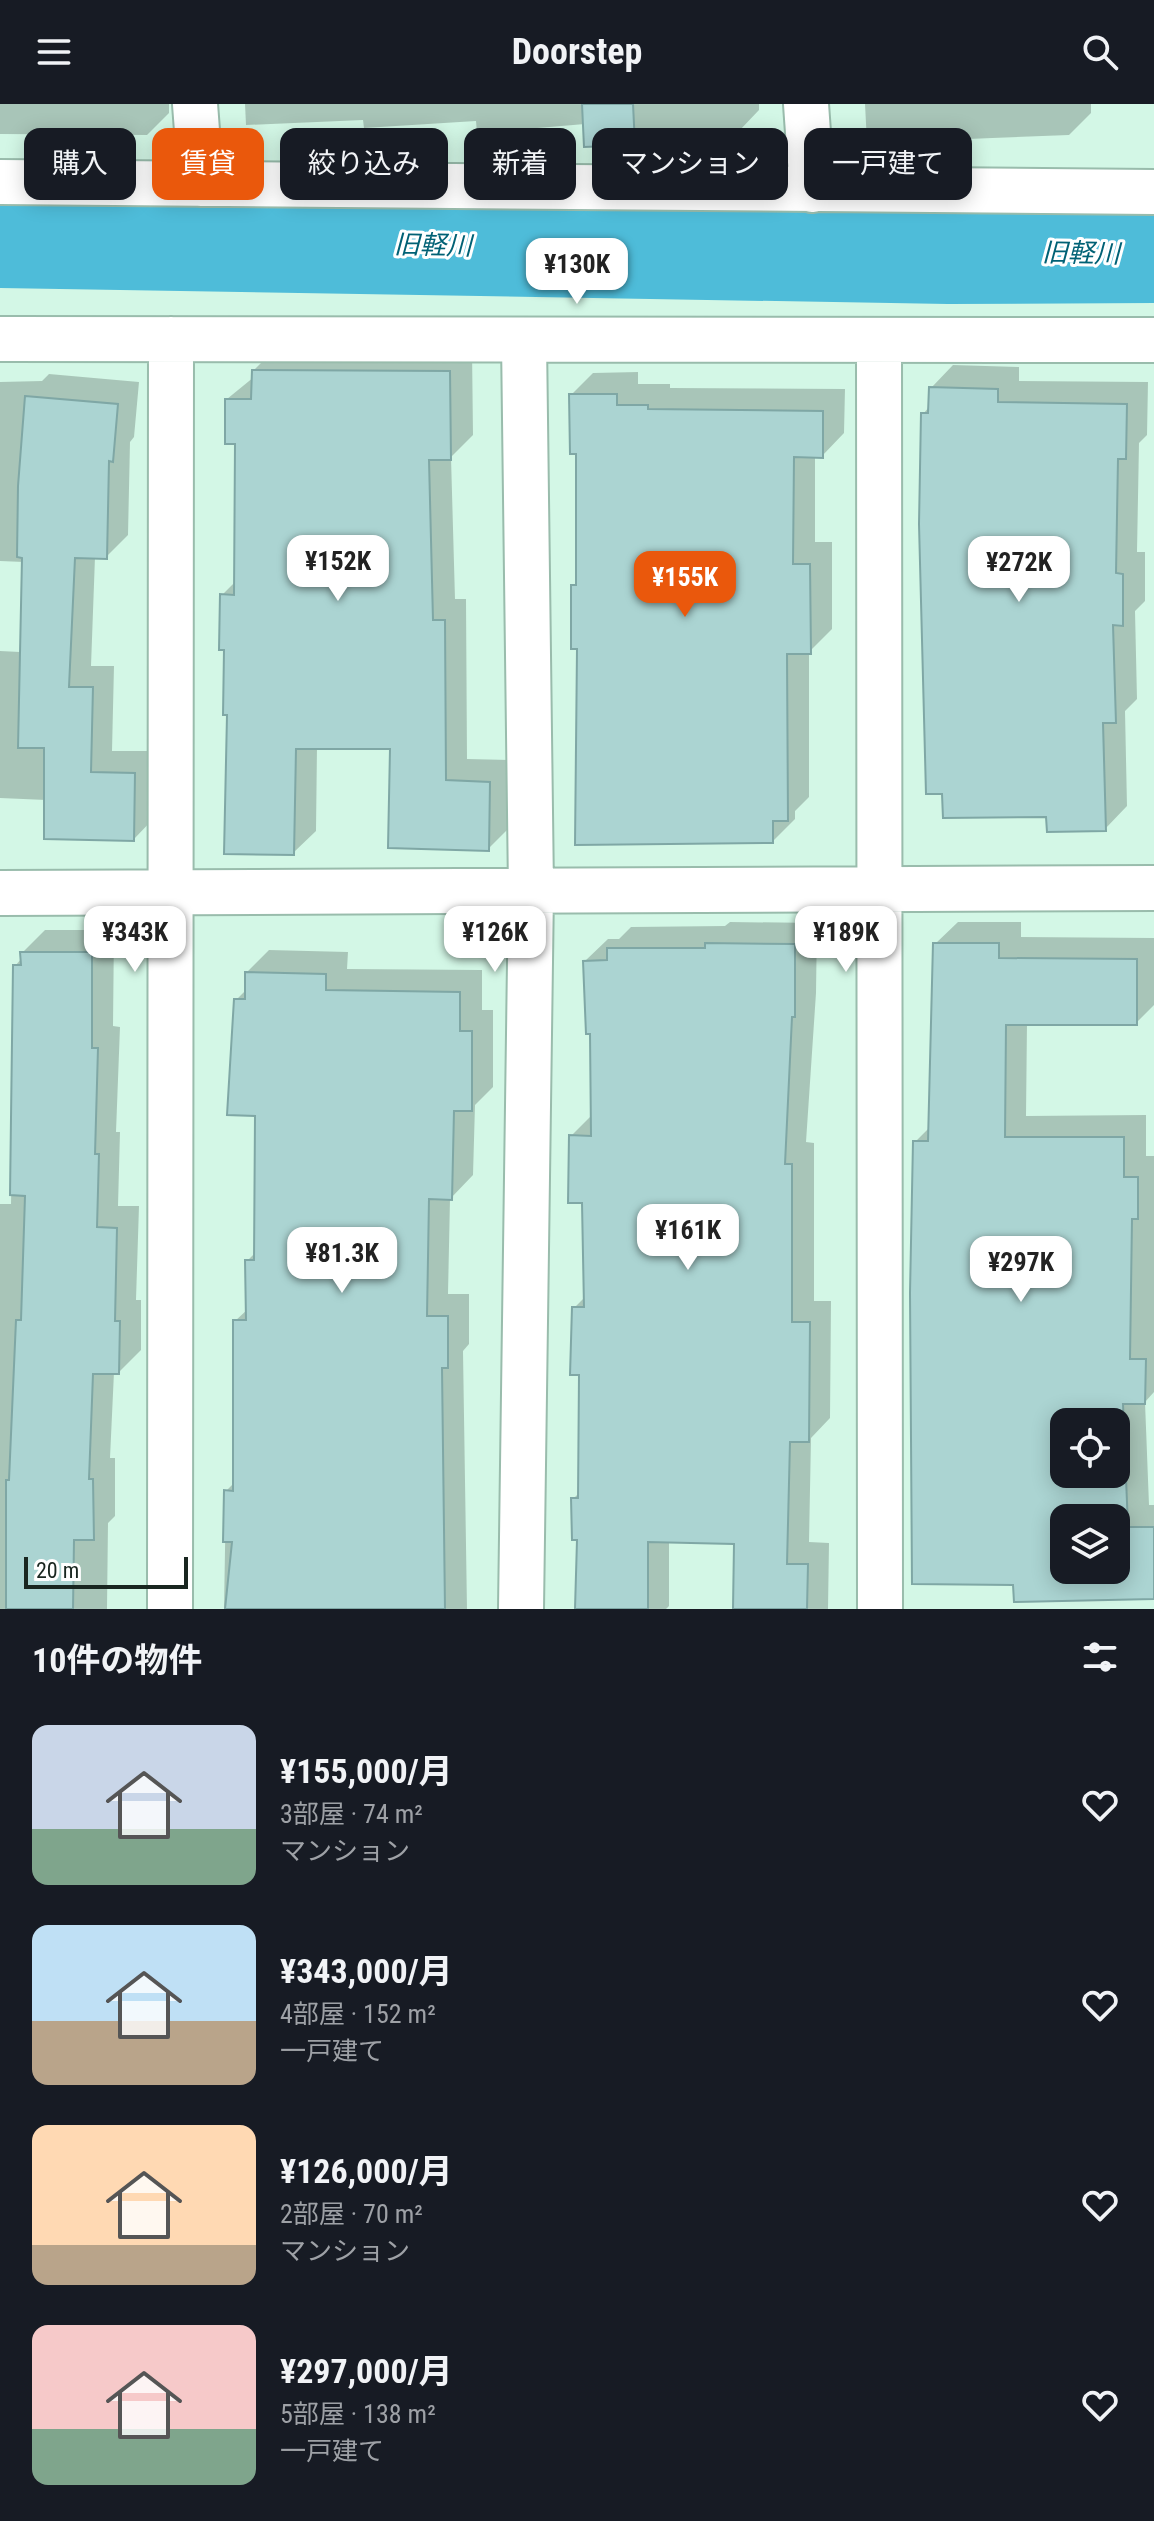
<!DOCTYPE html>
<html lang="ja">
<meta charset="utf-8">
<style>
:root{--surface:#171b24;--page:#242831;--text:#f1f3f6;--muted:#9ea1a6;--accent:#ea580c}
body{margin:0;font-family:"Roboto Condensed","Noto Sans JP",sans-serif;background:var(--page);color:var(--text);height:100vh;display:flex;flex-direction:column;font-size:30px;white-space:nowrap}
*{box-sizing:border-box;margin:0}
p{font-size:26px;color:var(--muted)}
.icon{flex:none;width:44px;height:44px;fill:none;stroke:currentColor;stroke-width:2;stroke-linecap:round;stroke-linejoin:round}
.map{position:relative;height:1505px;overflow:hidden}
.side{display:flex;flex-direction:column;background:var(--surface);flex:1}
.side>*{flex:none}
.hud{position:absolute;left:24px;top:24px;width:1106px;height:72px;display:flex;gap:16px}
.fabs{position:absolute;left:1050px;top:1304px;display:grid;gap:16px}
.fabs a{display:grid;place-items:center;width:80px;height:80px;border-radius:16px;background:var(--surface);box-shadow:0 4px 20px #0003;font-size:40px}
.scale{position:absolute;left:24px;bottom:20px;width:164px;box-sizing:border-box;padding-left:8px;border:4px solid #192620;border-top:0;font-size:22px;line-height:28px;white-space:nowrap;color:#192620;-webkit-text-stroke:6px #fff;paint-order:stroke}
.price{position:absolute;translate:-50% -68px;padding:0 18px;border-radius:16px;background:#fff;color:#222;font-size:26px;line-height:52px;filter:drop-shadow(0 2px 4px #0008)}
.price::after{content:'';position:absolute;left:50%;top:48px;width:24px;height:18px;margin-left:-12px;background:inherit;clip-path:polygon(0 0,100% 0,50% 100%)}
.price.selected{background:var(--accent);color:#fff}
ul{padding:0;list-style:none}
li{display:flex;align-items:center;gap:24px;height:200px;padding:0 32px}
li span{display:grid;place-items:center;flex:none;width:224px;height:160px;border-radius:16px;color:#555}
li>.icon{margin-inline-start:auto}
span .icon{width:96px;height:96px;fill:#fffc;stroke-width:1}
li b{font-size:34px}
h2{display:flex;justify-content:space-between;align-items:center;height:96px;padding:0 32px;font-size:34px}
.chip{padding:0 28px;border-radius:16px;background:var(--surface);box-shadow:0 4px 20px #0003;font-size:28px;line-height:72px}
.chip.selected{background:var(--accent);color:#fff}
header{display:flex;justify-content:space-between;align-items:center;height:104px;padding:0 32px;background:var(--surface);font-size:36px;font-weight:700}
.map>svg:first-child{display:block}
.shadow{fill:#0003;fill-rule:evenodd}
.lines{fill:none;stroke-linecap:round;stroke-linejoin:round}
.river{stroke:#4ebcd9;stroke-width:98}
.building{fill:#abd4d2;stroke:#7fa7a5;stroke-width:2;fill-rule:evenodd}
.minor-casing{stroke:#99bcac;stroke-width:48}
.minor{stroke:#fff;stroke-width:44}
.labels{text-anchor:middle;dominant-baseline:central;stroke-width:6;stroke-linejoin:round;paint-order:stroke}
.water-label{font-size:26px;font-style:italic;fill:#006175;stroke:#fff}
</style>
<header><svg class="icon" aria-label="menu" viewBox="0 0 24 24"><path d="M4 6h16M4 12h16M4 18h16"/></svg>Doorstep<svg class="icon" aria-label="search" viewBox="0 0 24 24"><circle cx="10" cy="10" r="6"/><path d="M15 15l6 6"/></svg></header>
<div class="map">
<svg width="1154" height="1505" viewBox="0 0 1154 1505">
<rect width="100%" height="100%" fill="#d3f7e6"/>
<path class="shadow" d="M 0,0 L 169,0 L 169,9 L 147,31 L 0,30 Z
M 245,0 L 759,0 L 759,6 L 739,27 L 641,32 L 634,39 L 585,20 L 477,29 L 476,17 L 364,24 L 363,16 L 246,21 Z
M 865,0 L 1091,0 L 1091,9 L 1069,31 L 867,39 Z
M 276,244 L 472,245 L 473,331 L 451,353 L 455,495 L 466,495 L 467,655 L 512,656 L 510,723 L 488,745 L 392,644 L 317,643 L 316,727 L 293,749 L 229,609 L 222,491 L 236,477 L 237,338 L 227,295 L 254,273 L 254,266 Z
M 953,261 L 1019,263 L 1019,277 L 1148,278 L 1147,331 L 1139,339 L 1137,448 L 1145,448 L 1145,497 L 1135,507 L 1137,595 L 1125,607 L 1127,702 L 1105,725 L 1048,711 L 927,545 L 922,545 L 923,310 L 930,302 L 931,284 Z
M 638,268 L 638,280 L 670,280 L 670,284 L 845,285 L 844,329 L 822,352 L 815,352 L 815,438 L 832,438 L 832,525 L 809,548 L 809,693 L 795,707 L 795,715 L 773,737 L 579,543 L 573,482 L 578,477 L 578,348 L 571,291 L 593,269 Z
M 49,270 L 139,278 L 134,333 L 130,338 L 128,431 L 106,453 L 95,453 L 91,562 L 114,562 L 112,647 L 156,647 L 156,712 L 134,735 L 46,696 L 0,694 L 0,547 L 20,548 L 24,458 L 0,457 L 0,278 L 42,277 Z
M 730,818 L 817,819 L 816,889 L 806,1038 L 814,1039 L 814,1197 L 831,1197 L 830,1314 L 811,1334 L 809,1438 L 829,1439 L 828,1505 L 735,1505 L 736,1439 L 669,1437 L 669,1502 L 666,1505 L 577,1505 L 579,1434 L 573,1395 L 580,1388 L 581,1269 L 574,1204 L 586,1192 L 584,1097 L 571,1032 L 593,1010 L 592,928 L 585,857 L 608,835 L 619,835 L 631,823 L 725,822 Z
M 958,818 L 1021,818 L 1021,833 L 1154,834 L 1154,901 L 1136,919 L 1027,919 L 1026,1012 L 1146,1011 L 1146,1052 L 1154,1052 L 1154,1288 L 1145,1298 L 1149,1401 L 1154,1401 L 1154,1494 L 1015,1479 L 915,1038 L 930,1023 L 935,840 ZM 1064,1318 L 1116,1318 L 1116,1370 L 1064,1370 ZM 1064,1414 L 1116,1414 L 1116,1466 L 1064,1466 Z
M 45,826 L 114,826 L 113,922 L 120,923 L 116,1028 L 120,1028 L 118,1102 L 139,1102 L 136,1196 L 141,1196 L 141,1246 L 119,1268 L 114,1268 L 110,1354 L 115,1354 L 115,1412 L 108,1419 L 107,1505 L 0,1505 L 0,1100 L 11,1100 L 15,862 L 22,854 L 22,849 Z
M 269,846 L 348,848 L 347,865 L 482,866 L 482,906 L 493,906 L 493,983 L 475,1001 L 473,1071 L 450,1095 L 448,1190 L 469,1190 L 469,1240 L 463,1247 L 467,1505 L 224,1505 L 226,1387 L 235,1378 L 235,1217 L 248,1205 L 247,1157 L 256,1148 L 257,1010 L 236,896 L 247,885 L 247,868 Z"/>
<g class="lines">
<path class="river" d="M 0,135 L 949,151 L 1154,150"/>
</g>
<path class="building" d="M 582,0 L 633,0 L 635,41 L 584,43 Z
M 252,266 L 450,267 L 451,356 L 429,356 L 433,516 L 445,516 L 446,676 L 490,678 L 489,747 L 388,744 L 390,645 L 296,645 L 294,751 L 224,750 L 227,611 L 223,611 L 224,546 L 219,546 L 220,490 L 234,491 L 235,340 L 225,340 L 225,295 L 251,295 Z
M 929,283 L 998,285 L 998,298 L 1127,300 L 1126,355 L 1118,355 L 1116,469 L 1123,470 L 1123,522 L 1113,521 L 1116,619 L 1103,619 L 1106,727 L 1047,728 L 1046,713 L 943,714 L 942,690 L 926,690 L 919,420 L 921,309 L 928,309 Z
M 569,290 L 617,290 L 617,301 L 648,301 L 648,305 L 823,307 L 823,354 L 794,353 L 793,460 L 810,460 L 811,550 L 787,550 L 788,717 L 773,717 L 773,739 L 575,741 L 577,545 L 571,545 L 571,481 L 576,481 L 576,350 L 570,350 Z
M 25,292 L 118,300 L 113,358 L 109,357 L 107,455 L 75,454 L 69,583 L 93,583 L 91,668 L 135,669 L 134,737 L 44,735 L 44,644 L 18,644 L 22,454 L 17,453 L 18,382 Z
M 705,839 L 795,840 L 795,913 L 792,913 L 785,1060 L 792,1060 L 792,1218 L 810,1218 L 809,1338 L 790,1338 L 787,1460 L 808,1460 L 807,1505 L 733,1505 L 734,1440 L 648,1438 L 648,1505 L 575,1505 L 577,1436 L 572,1436 L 571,1394 L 578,1394 L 579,1271 L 570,1271 L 572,1203 L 584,1203 L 582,1099 L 568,1099 L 569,1031 L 591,1032 L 590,930 L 586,930 L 583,857 L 607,856 L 607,844 L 705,844 Z
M 933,839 L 999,839 L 999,854 L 1137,855 L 1137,921 L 1006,921 L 1005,1033 L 1124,1033 L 1124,1073 L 1138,1073 L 1138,1115 L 1132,1115 L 1130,1255 L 1146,1255 L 1145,1300 L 1123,1300 L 1128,1423 L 1154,1423 L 1154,1495 L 1014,1498 L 1013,1481 L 912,1480 L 910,1189 L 913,1037 L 928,1037 ZM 1064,1318 L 1116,1318 L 1116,1370 L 1064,1370 ZM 1064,1414 L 1116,1414 L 1116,1466 L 1064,1466 Z
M 20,848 L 92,848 L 92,944 L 98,944 L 95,1050 L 99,1050 L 97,1123 L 117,1124 L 115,1217 L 120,1217 L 119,1270 L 93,1270 L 89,1375 L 93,1375 L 94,1436 L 74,1436 L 73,1505 L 6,1505 L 6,1376 L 9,1376 L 16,1216 L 21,1216 L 25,1092 L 10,1091 L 13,861 L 21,861 Z
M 245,868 L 326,870 L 326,886 L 460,888 L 460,927 L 472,927 L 472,1007 L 454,1007 L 452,1096 L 429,1095 L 427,1212 L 448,1212 L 448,1264 L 442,1264 L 445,1505 L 225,1505 L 232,1438 L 223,1438 L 224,1386 L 233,1387 L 233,1216 L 246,1216 L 245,1156 L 254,1156 L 255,1012 L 227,1011 L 234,895 L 245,895 Z"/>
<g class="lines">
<g class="minor-casing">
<path id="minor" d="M 195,0 L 201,80
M 806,0 L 812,86
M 0,78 L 1154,88
M 0,235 L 1154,236
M 879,236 L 880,1505
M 0,789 L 1154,784
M 170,1505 L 171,235
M 521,1505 L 531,786 L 524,236"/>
</g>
<use href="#minor" class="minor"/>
</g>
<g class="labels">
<g class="water-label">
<text transform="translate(433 141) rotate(1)">旧軽川</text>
<text transform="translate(1081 149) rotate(1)">旧軽川</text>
</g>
</g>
</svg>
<div class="fabs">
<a><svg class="icon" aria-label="locate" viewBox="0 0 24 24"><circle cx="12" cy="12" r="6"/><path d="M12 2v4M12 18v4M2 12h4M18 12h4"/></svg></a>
<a><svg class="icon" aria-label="layers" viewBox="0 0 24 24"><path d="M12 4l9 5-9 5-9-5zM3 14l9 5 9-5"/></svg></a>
</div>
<div class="scale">20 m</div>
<b class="price" style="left:577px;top:202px">¥130K</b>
<b class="price" style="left:338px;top:499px">¥152K</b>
<b class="price" style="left:1019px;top:500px">¥272K</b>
<b class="price selected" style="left:685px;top:515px">¥155K</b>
<b class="price" style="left:135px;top:870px">¥343K</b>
<b class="price" style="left:495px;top:870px">¥126K</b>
<b class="price" style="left:846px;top:870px">¥189K</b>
<b class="price" style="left:688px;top:1168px">¥161K</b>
<b class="price" style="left:342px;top:1191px">¥81.3K</b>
<b class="price" style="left:1021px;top:1200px">¥297K</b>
<div class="hud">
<a class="chip">購入</a>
<a class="chip selected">賃貸</a>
<a class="chip">絞り込み</a>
<a class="chip">新着</a>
<a class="chip">マンション</a>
<a class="chip">一戸建て</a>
</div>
</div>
<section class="side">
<h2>10件の物件<svg class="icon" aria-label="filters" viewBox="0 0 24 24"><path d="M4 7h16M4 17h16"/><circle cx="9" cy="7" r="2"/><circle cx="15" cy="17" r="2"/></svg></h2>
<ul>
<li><span style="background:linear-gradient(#c9d6e8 65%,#7fa58c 0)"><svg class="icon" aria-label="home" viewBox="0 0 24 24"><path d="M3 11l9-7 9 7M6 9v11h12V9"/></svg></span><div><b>¥155,000/月</b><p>3部屋 · 74 m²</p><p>マンション</p></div><svg class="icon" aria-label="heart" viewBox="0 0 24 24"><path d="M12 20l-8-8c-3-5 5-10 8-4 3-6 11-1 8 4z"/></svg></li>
<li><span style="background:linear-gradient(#bfe0f5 60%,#b9a48a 0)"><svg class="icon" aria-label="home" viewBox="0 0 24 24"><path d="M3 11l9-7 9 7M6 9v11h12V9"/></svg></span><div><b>¥343,000/月</b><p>4部屋 · 152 m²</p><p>一戸建て</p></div><svg class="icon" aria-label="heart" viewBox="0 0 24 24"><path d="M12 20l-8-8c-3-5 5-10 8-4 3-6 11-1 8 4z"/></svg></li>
<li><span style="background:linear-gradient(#ffd9b3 75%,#b9a48a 0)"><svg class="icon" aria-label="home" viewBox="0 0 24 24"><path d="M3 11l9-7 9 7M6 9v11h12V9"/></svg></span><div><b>¥126,000/月</b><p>2部屋 · 70 m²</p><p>マンション</p></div><svg class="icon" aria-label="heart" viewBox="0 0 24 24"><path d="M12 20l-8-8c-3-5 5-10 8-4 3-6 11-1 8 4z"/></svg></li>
<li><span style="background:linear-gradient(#f6c9c9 65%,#7fa58c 0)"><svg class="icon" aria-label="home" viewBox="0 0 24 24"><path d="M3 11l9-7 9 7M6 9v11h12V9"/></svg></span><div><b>¥297,000/月</b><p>5部屋 · 138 m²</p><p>一戸建て</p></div><svg class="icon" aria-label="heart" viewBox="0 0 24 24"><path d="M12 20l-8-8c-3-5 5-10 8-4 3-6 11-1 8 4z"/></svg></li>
</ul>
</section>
